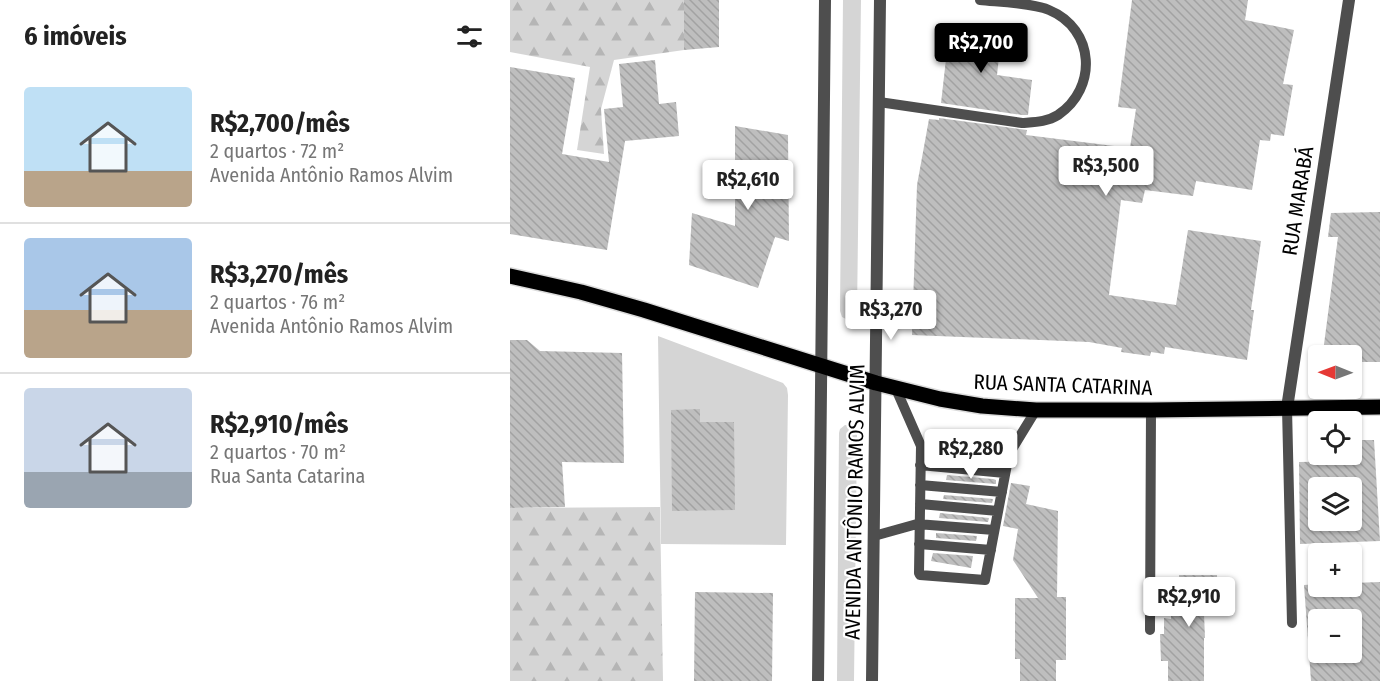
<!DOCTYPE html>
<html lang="pt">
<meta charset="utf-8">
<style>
:root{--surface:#fff;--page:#f2f2f2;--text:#222;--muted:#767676;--line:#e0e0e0;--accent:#000}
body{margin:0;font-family:"Fira Sans Condensed",sans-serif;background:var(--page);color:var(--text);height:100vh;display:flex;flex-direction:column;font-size:22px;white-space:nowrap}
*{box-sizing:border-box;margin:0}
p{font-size:20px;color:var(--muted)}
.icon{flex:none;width:33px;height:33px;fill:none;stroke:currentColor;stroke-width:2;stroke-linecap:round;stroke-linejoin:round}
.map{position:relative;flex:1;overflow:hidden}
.panel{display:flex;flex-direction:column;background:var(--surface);width:510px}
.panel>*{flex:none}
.needle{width:39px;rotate:271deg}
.buttons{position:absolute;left:798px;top:345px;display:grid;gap:12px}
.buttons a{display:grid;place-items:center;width:54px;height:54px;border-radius:6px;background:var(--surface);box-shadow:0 2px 4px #0004;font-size:30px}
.price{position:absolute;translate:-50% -51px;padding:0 14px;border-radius:6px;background:#fff;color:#222;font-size:20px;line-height:39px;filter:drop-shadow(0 2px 3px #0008)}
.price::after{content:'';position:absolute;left:50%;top:36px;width:18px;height:14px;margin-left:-9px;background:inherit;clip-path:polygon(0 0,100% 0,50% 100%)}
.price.active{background:var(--accent);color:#fff}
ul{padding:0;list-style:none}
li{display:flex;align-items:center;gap:18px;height:150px;padding:0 24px}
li+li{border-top:2px solid var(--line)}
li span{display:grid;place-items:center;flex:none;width:168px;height:120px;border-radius:6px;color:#555}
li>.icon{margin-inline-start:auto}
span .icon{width:72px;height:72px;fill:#fffc;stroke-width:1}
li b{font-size:26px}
h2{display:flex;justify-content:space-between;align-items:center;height:72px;padding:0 24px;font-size:26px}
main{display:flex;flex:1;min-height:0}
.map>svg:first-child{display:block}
.green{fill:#d5d5d5}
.forest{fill:url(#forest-firs)}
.building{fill:url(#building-back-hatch);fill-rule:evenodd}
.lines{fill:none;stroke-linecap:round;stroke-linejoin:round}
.primary-casing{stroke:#dbdbdb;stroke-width:18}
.service{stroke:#4e4e4e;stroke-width:10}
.minor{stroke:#4e4e4e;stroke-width:12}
.tertiary{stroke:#4e4e4e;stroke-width:12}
.primary{stroke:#000;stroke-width:15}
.labels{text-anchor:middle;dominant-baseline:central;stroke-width:4.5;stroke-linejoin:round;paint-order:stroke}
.street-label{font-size:21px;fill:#000;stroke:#fff}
</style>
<main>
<section class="panel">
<h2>6 imóveis<svg class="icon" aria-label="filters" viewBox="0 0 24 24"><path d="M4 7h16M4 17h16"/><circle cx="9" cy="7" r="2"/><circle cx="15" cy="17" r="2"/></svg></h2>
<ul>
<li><span style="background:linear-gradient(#bfe0f5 70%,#b9a48a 0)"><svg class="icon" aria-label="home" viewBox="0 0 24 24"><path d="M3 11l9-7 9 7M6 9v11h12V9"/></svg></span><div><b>R$2,700/mês</b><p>2 quartos · 72 m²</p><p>Avenida Antônio Ramos Alvim</p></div></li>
<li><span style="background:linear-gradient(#a9c7e8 60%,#b9a48a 0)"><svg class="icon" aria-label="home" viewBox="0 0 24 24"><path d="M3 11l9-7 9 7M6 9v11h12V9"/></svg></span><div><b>R$3,270/mês</b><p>2 quartos · 76 m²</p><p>Avenida Antônio Ramos Alvim</p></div></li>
<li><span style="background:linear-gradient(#c9d6e8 70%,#9aa5b1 0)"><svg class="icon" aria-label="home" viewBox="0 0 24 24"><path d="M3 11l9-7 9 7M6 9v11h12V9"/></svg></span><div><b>R$2,910/mês</b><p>2 quartos · 70 m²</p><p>Rua Santa Catarina</p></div></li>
</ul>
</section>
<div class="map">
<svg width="870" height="681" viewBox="0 0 870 681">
<defs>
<pattern id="forest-firs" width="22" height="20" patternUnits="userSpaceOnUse" patternTransform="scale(1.5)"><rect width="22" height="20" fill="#d5d5d5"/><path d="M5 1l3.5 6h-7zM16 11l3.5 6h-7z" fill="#b5b5b5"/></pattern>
<pattern id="building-back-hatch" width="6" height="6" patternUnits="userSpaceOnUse" patternTransform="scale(1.5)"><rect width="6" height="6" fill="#bebebe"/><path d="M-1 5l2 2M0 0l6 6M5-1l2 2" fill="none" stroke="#a2a2a2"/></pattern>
</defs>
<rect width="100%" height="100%" fill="#fff"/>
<path class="green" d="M 333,0 L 351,0 L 347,312 L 344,318 L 338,320 L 332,317 L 330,311 Z
M 148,336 L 273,383 L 277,388 L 278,395 L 276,545 L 151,544 Z
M 335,425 L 342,426 L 346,431 L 347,434 L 344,681 L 327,681 L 329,433 L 330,429 Z"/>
<path class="forest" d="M 0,0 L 174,0 L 174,50 L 104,60 L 91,109 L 94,154 L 67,150 L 80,67 L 0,52 Z
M 150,507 L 153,681 L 0,681 L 0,508 Z"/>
<path class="building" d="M 174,0 L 209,0 L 209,47 L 174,50 Z
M 622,0 L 738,0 L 735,20 L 784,30 L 773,84 L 783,85 L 774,136 L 761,134 L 760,141 L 750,140 L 742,190 L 686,181 L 683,196 L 635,190 L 632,203 L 611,200 L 599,295 L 666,305 L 678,230 L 751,241 L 741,310 L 744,310 L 737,360 L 655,347 L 654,354 L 641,352 L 640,356 L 611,352 L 612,348 L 579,342 L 402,335 L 407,185 L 419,119 L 429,120 L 429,118 L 517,130 L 516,135 L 620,148 L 626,109 L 608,107 Z
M 440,24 L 492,30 L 487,75 L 522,80 L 518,115 L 512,115 L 431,103 Z
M 145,60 L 149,104 L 166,102 L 169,136 L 115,141 L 97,250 L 0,234 L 0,67 L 65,78 L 52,154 L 99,162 L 94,109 L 113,107 L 109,64 Z
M 225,126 L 278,135 L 279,241 L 265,237 L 248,288 L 179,265 L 182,213 L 225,226 Z
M 870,212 L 870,362 L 848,362 L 848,353 L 813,352 L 828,237 L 818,237 L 821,213 Z
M 0,340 L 17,340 L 30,351 L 112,353 L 114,463 L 52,462 L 55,507 L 0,508 Z
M 190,409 L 190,422 L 224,422 L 225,510 L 162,511 L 161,410 Z
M 844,440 L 864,440 L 870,541 L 790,544 L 789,462 L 844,461 ZM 808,488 L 842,488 L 842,520 L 808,520 Z
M 441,456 L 483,460 L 482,464 L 440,460 Z
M 437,475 L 483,479 L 486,480 L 486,484 L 436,480 Z
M 501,483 L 520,486 L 516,504 L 548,511 L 547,597 L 556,597 L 556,660 L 546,660 L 546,681 L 510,681 L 510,659 L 505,659 L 505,598 L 528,598 L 503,560 L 508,529 L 493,526 Z
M 434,495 L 483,499 L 482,503 L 433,499 Z
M 430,513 L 479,518 L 478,522 L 429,518 Z
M 426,533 L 467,536 L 466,541 L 426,538 Z
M 423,553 L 463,556 L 461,568 L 421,561 Z
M 669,575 L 707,575 L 708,614 L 694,614 L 695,638 L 694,638 L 694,681 L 658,681 L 658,661 L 651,661 L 650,634 L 654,634 L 654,618 L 661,619 L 661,609 L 670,608 Z
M 870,582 L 870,681 L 801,681 L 794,585 L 808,584 L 808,586 L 842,586 L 842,583 ZM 808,620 L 842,620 L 842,652 L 808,652 Z
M 185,592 L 263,593 L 262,681 L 184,681 Z"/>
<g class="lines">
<g class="primary-casing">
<path id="primary" d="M 0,276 L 71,292 L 134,310 L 366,383 L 430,399 L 472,406 L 526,410 L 641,410 L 870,407"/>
</g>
<path class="service" d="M 369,102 L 512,123 C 524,122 537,122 548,115 C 588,88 585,29 539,10 C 523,3 489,2 470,0
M 386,389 L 411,446 L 409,573 L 410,575 L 475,580 L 499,454 L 526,410
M 777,408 L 782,623
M 411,446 L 499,454
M 410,465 L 495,473
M 410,485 L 492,492
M 410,504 L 488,511
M 364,536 L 407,524 L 484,530
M 409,544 L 481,550
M 640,630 L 641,410"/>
<path class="minor" d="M 777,408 L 839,0"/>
<path class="tertiary" d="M 308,681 L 315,0
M 362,681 L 370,0"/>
<use href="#primary" class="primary"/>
</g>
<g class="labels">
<g class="street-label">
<text transform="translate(788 201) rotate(-81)">RUA MARABÁ</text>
<text transform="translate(553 385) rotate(2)">RUA SANTA CATARINA</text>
<text transform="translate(345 502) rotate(-89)">AVENIDA ANTÔNIO RAMOS ALVIM</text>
</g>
</g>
</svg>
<div class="buttons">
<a><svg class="needle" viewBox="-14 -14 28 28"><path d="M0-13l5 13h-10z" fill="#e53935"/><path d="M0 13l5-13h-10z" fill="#767676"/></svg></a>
<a><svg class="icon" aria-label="locate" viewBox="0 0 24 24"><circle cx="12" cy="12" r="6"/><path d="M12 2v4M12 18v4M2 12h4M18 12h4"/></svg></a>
<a><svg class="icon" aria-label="layers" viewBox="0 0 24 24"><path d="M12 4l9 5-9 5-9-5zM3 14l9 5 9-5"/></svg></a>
<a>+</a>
<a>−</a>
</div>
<b class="price active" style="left:471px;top:74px">R$2,700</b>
<b class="price" style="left:596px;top:197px">R$3,500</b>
<b class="price" style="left:238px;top:211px">R$2,610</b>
<b class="price" style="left:381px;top:341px">R$3,270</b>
<b class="price" style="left:461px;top:480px">R$2,280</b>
<b class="price" style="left:679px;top:628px">R$2,910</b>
</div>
</main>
